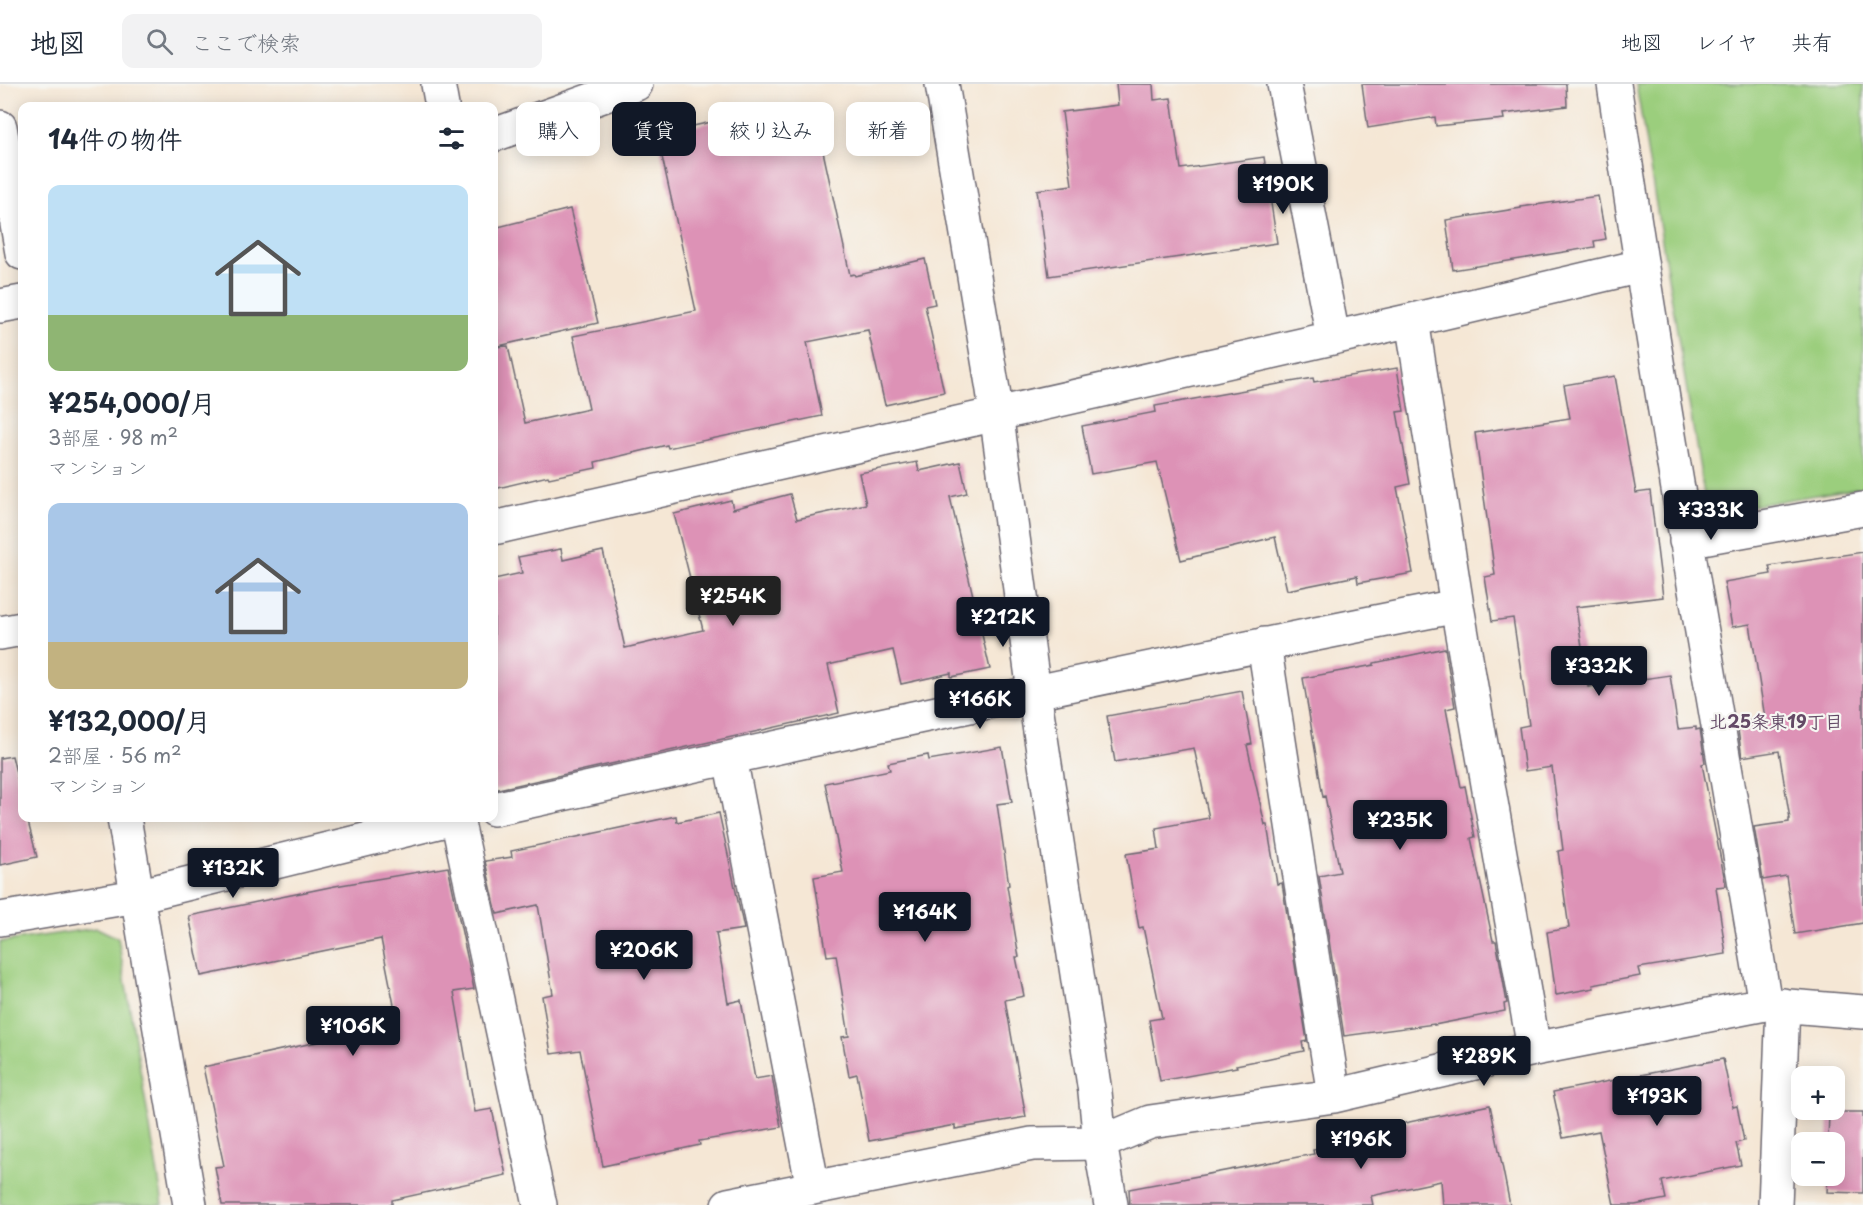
<!DOCTYPE html>
<html lang="ja">
<meta charset="utf-8">
<style>
:root{--surface:#fff;--page:#f2f2f3;--text:#1f2937;--muted:#747a83;--line:#e0e1e3;--accent:#111827}
body{margin:0;font-family:"Playpen Sans","Klee One",sans-serif;background:var(--page);color:var(--text);height:100vh;display:flex;flex-direction:column;font-size:22px;white-space:nowrap}
*{box-sizing:border-box;margin:0}
p{font-size:20px;color:var(--muted)}
.icon{flex:none;width:33px;height:33px;fill:none;stroke:currentColor;stroke-width:2;stroke-linecap:round;stroke-linejoin:round}
.map{position:relative;flex:1;overflow:hidden}
.drawer{position:absolute;left:18px;top:18px;width:480px;height:720px;display:flex;flex-direction:column;background:var(--surface);border-radius:12px;box-shadow:0 3px 15px #0003}
.drawer>*{flex:none}
.top-card{position:absolute;left:516px;top:18px;width:570px;height:54px;display:flex;gap:12px}
.tools{position:absolute;left:1791px;top:982px;display:grid;gap:12px}
.tools a{display:grid;place-items:center;width:54px;height:54px;border-radius:12px;background:var(--surface);box-shadow:0 3px 15px #0003;font-size:30px}
.price{position:absolute;translate:-50% -51px;padding:0 14px;border-radius:6px;background:var(--accent);color:#fff;font-size:20px;line-height:39px;filter:drop-shadow(0 2px 3px #0008)}
.price::after{content:'';position:absolute;left:50%;top:36px;width:18px;height:14px;margin-left:-9px;background:inherit;clip-path:polygon(0 0,100% 0,50% 100%)}
.price.active{background:#222;color:#fff}
ul{padding:0;list-style:none}
li{display:grid;align-content:center;gap:12px;height:318px;padding:0 30px}
li span{display:grid;place-items:center;height:186px;border-radius:12px;color:#555}
li>.icon{margin-inline-start:auto}
span .icon{width:108px;height:108px;fill:#fffc;stroke-width:1}
li b{font-size:26px}
h2{display:flex;justify-content:space-between;align-items:center;height:72px;padding:0 30px;font-size:26px}
.tag{padding:0 21px;border-radius:12px;background:var(--surface);box-shadow:0 3px 15px #0003;font-size:21px;line-height:54px}
.tag.active{background:var(--accent);color:#fff}
header{display:flex;align-items:center;gap:36px;box-sizing:border-box;height:84px;padding:0 30px;background:var(--surface);border-bottom:2px solid var(--line)}
header strong{font-size:28px}
nav{display:flex;gap:33px;margin-inline-start:auto;font-size:21px}
.search{width:420px;height:54px;background:var(--page);display:flex;align-items:center;gap:15px;box-sizing:border-box;padding:0 21px;border-radius:12px;color:var(--muted);font-size:22px}
.map>svg:first-child{display:block}
.green{fill:#9bce7d;stroke:#5e785c;stroke-width:1.5}
.building{fill:#dd92b6}
.lines{fill:none;stroke-linecap:round;stroke-linejoin:round}
.minor-casing{stroke:#6c6771;stroke-width:36}
.tertiary-casing{stroke:#6c6771;stroke-width:36}
.minor{stroke:#fff;stroke-width:33}
.tertiary{stroke:#fff;stroke-width:33}
.labels{text-anchor:middle;dominant-baseline:central;stroke-width:4.5;stroke-linejoin:round;paint-order:stroke}
.neighbourhood-label{font-size:18px;font-weight:bold;fill:#634966;stroke:#f6f6f2}
</style>
<header>
<strong>地図</strong>
<div class="search"><svg class="icon" aria-label="search" viewBox="0 0 24 24"><circle cx="10" cy="10" r="6"/><path d="M15 15l6 6"/></svg>ここで検索</div>
<nav><a>地図</a><a>レイヤ</a><a>共有</a></nav>
</header>
<div class="map">
<svg width="1863" height="1121" viewBox="0 0 1863 1121">
<rect width="100%" height="100%" fill="#f6f6f2"/>
<filter id="ink" filterUnits="userSpaceOnUse"><feTurbulence type="fractalNoise" baseFrequency=".0167" numOctaves="2"/><feDisplacementMap in="SourceGraphic" scale="12" xChannelSelector="R" yChannelSelector="G"/><feConvolveMatrix kernelMatrix="1 2 1 2 8 2 1 2 1" color-interpolation-filters="sRGB"/></filter>
<filter id="wash" filterUnits="userSpaceOnUse"><feTurbulence type="fractalNoise" baseFrequency=".008" numOctaves="4" result="noise"/><feDisplacementMap in="SourceGraphic" scale="24" xChannelSelector="R" yChannelSelector="G"/><feGaussianBlur stdDeviation="1.35" result="paint"/><feColorMatrix in="noise" values="0 0 0 0 0 0 0 0 0 0 0 0 0 0 0 0 0 1.4 0 .05"/><feComposite in="paint" operator="in"/></filter>
<g filter="url(#wash)">
<rect width="100%" height="100%" fill="#f5e7d5"/>
<path class="green" d="M 1636,0 L 1863,0 L 1863,403 L 1722,427 L 1705,416 Z
M 97,844 L 118,854 L 163,1121 L 0,1121 L 0,858 Z"/>
<g id="blocks">
<path class="building" d="M 1116,0 L 1153,0 L 1154,16 L 1171,14 L 1181,85 L 1264,73 L 1277,159 L 1049,192 L 1037,106 L 1072,101 L 1062,28 L 1118,21 Z
M 1362,0 L 1566,0 L 1567,22 L 1503,30 L 1504,35 L 1436,42 L 1435,33 L 1368,44 Z
M 716,37 L 722,62 L 817,40 L 850,191 L 854,190 L 855,192 L 925,175 L 935,220 L 925,222 L 944,308 L 885,321 L 868,246 L 807,258 L 822,332 L 668,364 L 667,361 L 595,378 L 596,384 L 549,394 L 548,392 L 494,405 L 494,263 L 508,262 L 525,339 L 589,325 L 573,252 L 696,227 L 657,50 Z
M 1598,112 L 1606,155 L 1594,157 L 1595,163 L 1453,186 L 1446,136 L 1521,124 L 1521,123 Z
M 570,125 L 598,239 L 494,263 L 494,144 Z
M 1397,284 L 1404,327 L 1397,328 L 1410,400 L 1397,403 L 1413,489 L 1358,499 L 1357,492 L 1287,506 L 1275,453 L 1181,476 L 1157,378 L 1091,390 L 1082,342 L 1156,328 L 1155,322 L 1222,310 L 1313,294 L 1314,298 Z
M 1615,292 L 1636,409 L 1650,407 L 1663,513 L 1576,523 L 1588,603 L 1670,591 L 1678,645 L 1696,643 L 1696,646 L 1700,645 L 1705,679 L 1702,680 L 1726,802 L 1716,803 L 1726,870 L 1638,884 L 1640,892 L 1593,901 L 1594,904 L 1556,911 L 1547,848 L 1569,844 L 1558,767 L 1563,766 L 1552,683 L 1525,687 L 1519,643 L 1529,641 L 1513,534 L 1492,537 L 1485,493 L 1495,491 L 1475,349 L 1570,334 L 1564,301 Z
M 917,378 L 919,387 L 960,378 L 967,409 L 950,413 L 990,585 L 951,593 L 951,589 L 901,600 L 893,566 L 828,581 L 839,629 L 494,706 L 494,495 L 522,489 L 518,473 L 561,465 L 563,476 L 603,467 L 625,564 L 703,546 L 674,430 L 731,416 L 733,425 L 790,410 L 797,435 L 866,420 L 859,389 Z
M 1863,468 L 1863,839 L 1795,850 L 1786,792 L 1763,796 L 1754,743 L 1789,738 L 1789,735 L 1790,735 L 1779,667 L 1742,673 L 1737,639 L 1765,634 L 1750,540 L 1732,543 L 1724,498 L 1771,490 L 1769,482 Z
M 1445,564 L 1455,623 L 1446,625 L 1461,703 L 1465,702 L 1475,753 L 1471,754 L 1493,857 L 1496,857 L 1499,873 L 1507,919 L 1504,920 L 1505,927 L 1434,941 L 1434,940 L 1344,952 L 1319,792 L 1340,788 L 1325,712 L 1323,713 L 1303,594 L 1374,581 L 1374,579 Z
M 1242,607 L 1252,660 L 1247,661 L 1265,741 L 1267,741 L 1277,800 L 1282,799 L 1307,957 L 1302,958 L 1304,967 L 1236,981 L 1237,983 L 1160,997 L 1149,936 L 1162,934 L 1143,843 L 1139,844 L 1126,770 L 1159,765 L 1156,744 L 1209,734 L 1194,664 L 1115,678 L 1107,632 Z
M 1002,663 L 1012,718 L 997,720 L 1009,801 L 1007,802 L 1019,873 L 1016,873 L 1024,912 L 1005,916 L 1026,1033 L 955,1045 L 955,1041 L 869,1057 L 857,990 L 849,992 L 842,953 L 849,952 L 836,871 L 827,872 L 814,793 L 843,788 L 825,699 L 890,686 L 888,679 L 928,671 L 929,676 Z
M 12,672 L 22,713 L 22,734 L 27,734 L 37,773 L 0,781 L 0,674 Z
M 719,729 L 744,845 L 716,849 L 728,919 L 741,916 L 755,995 L 772,992 L 781,1043 L 699,1057 L 700,1061 L 603,1082 L 580,966 L 551,970 L 542,912 L 553,910 L 538,821 L 497,830 L 485,777 L 512,773 L 511,767 L 676,732 L 677,738 Z
M 448,783 L 474,905 L 454,908 L 475,1028 L 492,1025 L 506,1091 L 392,1116 L 392,1121 L 222,1121 L 215,1083 L 224,1082 L 203,983 L 395,941 L 393,926 L 395,926 L 381,855 L 201,892 L 189,832 L 335,802 Z
M 1723,975 L 1733,1023 L 1737,1022 L 1744,1057 L 1736,1059 L 1741,1081 L 1662,1097 L 1666,1115 L 1635,1121 L 1614,1121 L 1599,1047 L 1563,1054 L 1553,1008 Z
M 1490,1021 L 1510,1121 L 1443,1121 L 1441,1097 L 1371,1112 L 1373,1121 L 1130,1121 L 1129,1105 L 1314,1070 L 1313,1066 L 1378,1054 L 1376,1045 Z
M 1829,1028 L 1863,1028 L 1863,1109 L 1827,1108 L 1828,1092 L 1834,1092 L 1834,1059 L 1828,1059 Z"/>
</g>
</g>
<g filter="url(#ink)">
<use href="#blocks" fill-opacity="0" stroke="#6c6771" stroke-width="1.5"/>
<g class="lines">
<g class="minor-casing">
<path id="minor" d="M 438,0 L 442,22
M 1284,0 L 1333,253
M 1614,0 C 1659,308 1714,613 1765,920
M 0,43 L 22,169
M 494,51 L 636,0
M 0,222 L 22,218
M 1412,236 L 1457,522 L 1534,965
M 494,444 L 1412,236 L 1641,182
M 1686,457 L 1863,425
M 0,549 L 22,545
M 1264,560 L 1334,1012
M 730,674 L 813,1104
M 494,725 C 814,655 1135,585 1457,522
M 124,734 L 190,1121
M 457,734 L 540,1121
M 0,835 L 137,812 L 454,734
M 728,1121 L 1032,1060 L 1100,1059 L 1150,1038 L 1334,1012 L 1534,965 L 1765,920 L 1863,928
M 1775,1121 L 1783,921"/>
</g>
<g class="tertiary-casing">
<path id="tertiary" d="M 942,0 L 993,306 L 1034,608 L 1095,1008 L 1100,1059 L 1111,1121"/>
</g>
<use href="#minor" class="minor"/>
<use href="#tertiary" class="tertiary"/>
</g>
</g>
<g class="labels">
<g class="neighbourhood-label">
<text x="1776" y="636">北25条東19丁目</text>
</g>
</g>
</svg>
<div class="tools">
<a>+</a>
<a>−</a>
</div>
<b class="price" style="left:1283px;top:131px">¥190K</b>
<b class="price" style="left:1711px;top:457px">¥333K</b>
<b class="price active" style="left:733px;top:543px">¥254K</b>
<b class="price" style="left:1003px;top:564px">¥212K</b>
<b class="price" style="left:1599px;top:613px">¥332K</b>
<b class="price" style="left:980px;top:646px">¥166K</b>
<b class="price" style="left:1400px;top:767px">¥235K</b>
<b class="price" style="left:233px;top:815px">¥132K</b>
<b class="price" style="left:925px;top:859px">¥164K</b>
<b class="price" style="left:644px;top:897px">¥206K</b>
<b class="price" style="left:353px;top:973px">¥106K</b>
<b class="price" style="left:1484px;top:1003px">¥289K</b>
<b class="price" style="left:1657px;top:1043px">¥193K</b>
<b class="price" style="left:1361px;top:1086px">¥196K</b>
<div class="top-card">
<a class="tag">購入</a>
<a class="tag active">賃貸</a>
<a class="tag">絞り込み</a>
<a class="tag">新着</a>
</div>
<section class="drawer">
<h2>14件の物件<svg class="icon" aria-label="filters" viewBox="0 0 24 24"><path d="M4 7h16M4 17h16"/><circle cx="9" cy="7" r="2"/><circle cx="15" cy="17" r="2"/></svg></h2>
<ul>
<li><span style="background:linear-gradient(#bfe0f5 70%,#8fb573 0)"><svg class="icon" aria-label="home" viewBox="0 0 24 24"><path d="M3 11l9-7 9 7M6 9v11h12V9"/></svg></span><div><b>¥254,000/月</b><p>3部屋 · 98 m²</p><p>マンション</p></div></li>
<li><span style="background:linear-gradient(#a9c7e8 75%,#c2b280 0)"><svg class="icon" aria-label="home" viewBox="0 0 24 24"><path d="M3 11l9-7 9 7M6 9v11h12V9"/></svg></span><div><b>¥132,000/月</b><p>2部屋 · 56 m²</p><p>マンション</p></div></li>
</ul>
</section>
</div>
